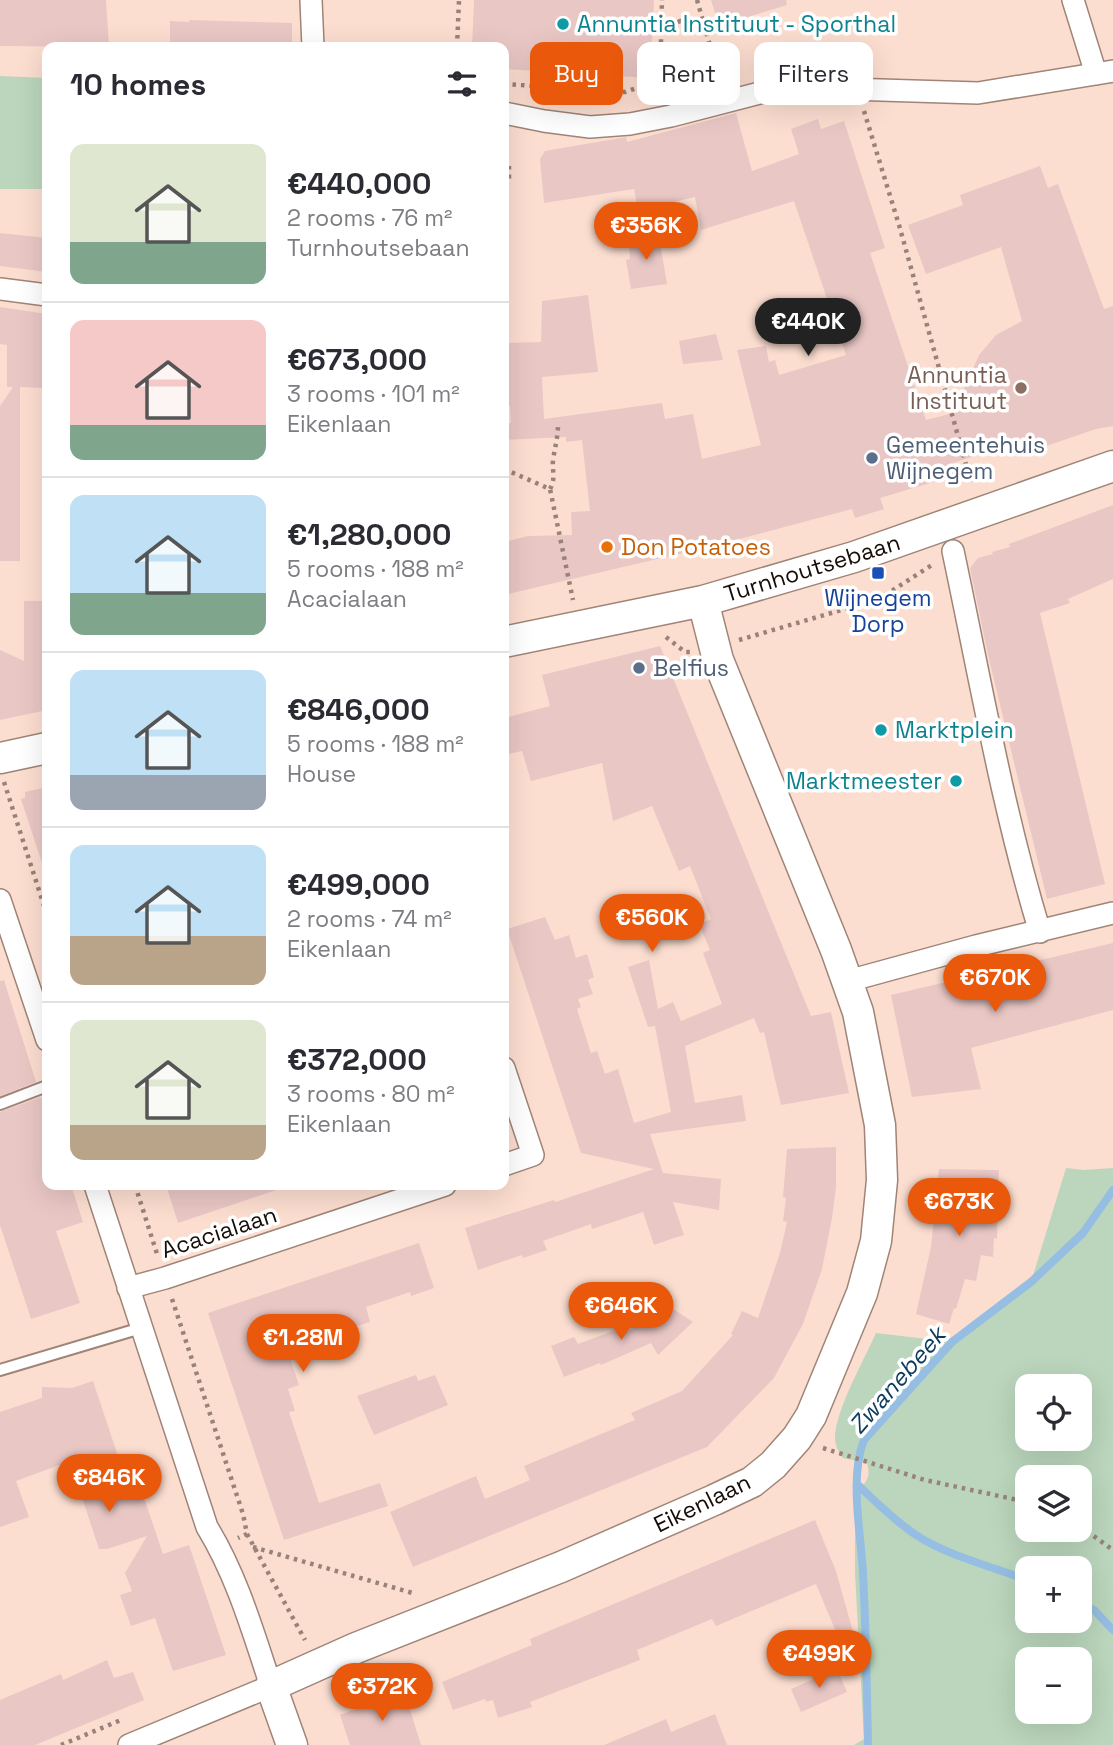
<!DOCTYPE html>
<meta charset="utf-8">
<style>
:root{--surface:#fff;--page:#f2f2f3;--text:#2b2b33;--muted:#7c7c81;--line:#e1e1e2;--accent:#ea580c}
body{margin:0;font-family:"Space Grotesk",sans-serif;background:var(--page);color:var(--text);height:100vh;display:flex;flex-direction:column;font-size:26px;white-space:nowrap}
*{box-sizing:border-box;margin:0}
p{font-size:23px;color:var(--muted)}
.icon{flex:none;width:38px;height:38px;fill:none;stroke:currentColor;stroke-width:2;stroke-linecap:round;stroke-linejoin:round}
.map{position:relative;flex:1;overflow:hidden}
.side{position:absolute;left:42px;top:42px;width:467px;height:1148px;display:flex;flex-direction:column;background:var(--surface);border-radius:14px;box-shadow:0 7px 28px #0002}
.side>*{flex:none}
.guide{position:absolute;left:530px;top:42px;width:478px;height:63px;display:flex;gap:14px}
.tools{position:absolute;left:1015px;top:1374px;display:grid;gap:14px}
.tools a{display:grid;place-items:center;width:77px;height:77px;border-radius:14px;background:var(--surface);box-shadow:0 7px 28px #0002;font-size:35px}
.price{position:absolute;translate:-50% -60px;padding:0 16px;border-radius:24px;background:var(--accent);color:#fff;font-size:23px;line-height:46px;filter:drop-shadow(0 2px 4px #0008)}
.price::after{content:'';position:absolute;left:50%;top:42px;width:21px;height:16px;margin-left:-10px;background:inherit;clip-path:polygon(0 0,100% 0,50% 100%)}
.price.active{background:#222;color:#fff}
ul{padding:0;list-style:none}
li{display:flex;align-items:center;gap:21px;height:175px;padding:0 28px}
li+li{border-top:2px solid var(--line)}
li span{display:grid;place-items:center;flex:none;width:196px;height:140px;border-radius:14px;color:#555}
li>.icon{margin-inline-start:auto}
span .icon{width:84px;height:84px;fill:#fffc;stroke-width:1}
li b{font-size:30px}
h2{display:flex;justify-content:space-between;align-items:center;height:84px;padding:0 28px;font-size:30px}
.tag{padding:0 24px;border-radius:14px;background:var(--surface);box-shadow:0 7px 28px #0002;font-size:24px;line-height:63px}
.tag.active{background:var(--accent);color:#fff}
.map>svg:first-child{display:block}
.green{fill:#bbd6bc;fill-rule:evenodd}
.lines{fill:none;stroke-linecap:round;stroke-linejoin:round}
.stream{stroke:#96bee2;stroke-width:8}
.building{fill:#e9c7c5}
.lane-casing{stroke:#9f8477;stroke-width:14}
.street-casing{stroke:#9f8477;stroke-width:24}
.secondary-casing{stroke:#9f8477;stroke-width:33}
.path{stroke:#988279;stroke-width:4.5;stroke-dasharray:3.5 5;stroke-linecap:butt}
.lane{stroke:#fff;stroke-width:10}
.street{stroke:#fff;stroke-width:21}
.secondary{stroke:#fff;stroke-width:30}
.culture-dot{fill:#0f9aa8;stroke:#fff;stroke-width:2.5}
.education-dot{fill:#8d6e63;stroke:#fff;stroke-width:2.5}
.service-dot{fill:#5c6f8a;stroke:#fff;stroke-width:2.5}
.food-dot{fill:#e8710a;stroke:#fff;stroke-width:2.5}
.transit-dot{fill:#1a4fb4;stroke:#fff;stroke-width:2.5}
.labels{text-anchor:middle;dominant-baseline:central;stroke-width:7;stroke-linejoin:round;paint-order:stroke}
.culture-label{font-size:23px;fill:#0d838f;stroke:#fff;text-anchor:start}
.education-label{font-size:23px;fill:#785e54;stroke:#fff;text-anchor:end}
.service-label{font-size:23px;fill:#4e5e75;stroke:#fff;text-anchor:start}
.food-label{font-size:23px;fill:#c56008;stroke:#fff;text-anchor:start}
.street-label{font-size:23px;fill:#160c08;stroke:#fff}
.transit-label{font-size:23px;fill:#164399;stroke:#fff}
.water-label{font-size:24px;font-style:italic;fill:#0a3a5c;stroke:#fff}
</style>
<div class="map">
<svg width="1113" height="1745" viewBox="0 0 1113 1745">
<rect width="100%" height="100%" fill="#fcded0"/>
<path class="green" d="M 0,76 L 47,78 L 43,189 L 0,189 Z
M 1066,1168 L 1084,1170 L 1113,1168 L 1113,1745 L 854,1745 L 864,1739 L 855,1573 L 855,1492 C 867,1482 871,1478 867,1463 L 843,1458 C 839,1452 835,1446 835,1438 C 835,1411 864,1360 876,1333 L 952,1342 L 1031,1282 ZM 1027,1386 L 1080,1386 L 1080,1438 L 1027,1438 ZM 1080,1477 L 1080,1530 L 1027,1530 L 1027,1477 ZM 1027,1568 L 1080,1568 L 1080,1620 L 1027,1620 ZM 1027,1659 L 1080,1659 L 1080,1712 L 1027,1712 Z"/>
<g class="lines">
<path class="stream" d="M 858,1485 C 877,1503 895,1521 916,1535 C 946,1555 993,1567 1027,1580
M 1080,1604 L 1094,1610 L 1113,1630
M 868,1745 C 867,1688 866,1630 863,1573 C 861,1533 849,1478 864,1440 L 952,1342 L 1031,1282 L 1083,1233 L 1113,1190"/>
</g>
<path class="building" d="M 0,0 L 106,0 L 109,47 L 0,46 Z
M 474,0 L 654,0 L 650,78 L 504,69 L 504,47 L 472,47 Z
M 711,0 L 786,0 L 787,5 L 719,26 Z
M 189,20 L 292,23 L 292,47 L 170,44 L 170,21 L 189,22 Z
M 736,113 L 752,171 L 799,154 L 791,129 L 818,119 L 821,129 L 844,121 L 885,248 L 870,253 L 926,420 L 965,410 L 959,391 L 964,389 L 979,355 L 996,335 L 1022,321 L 1001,247 L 926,274 L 908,225 L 963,205 L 960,195 L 1040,166 L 1048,188 L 1058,184 L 1104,309 L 1113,306 L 1113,426 L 1096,429 L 1020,455 L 1017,443 L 953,463 L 957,475 L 880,498 L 884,509 L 855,518 L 852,509 L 717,545 L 504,595 L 504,542 L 528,536 L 572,535 L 571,512 L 590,511 L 582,440 L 566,442 L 566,437 L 505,440 L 504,424 L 511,423 L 510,406 L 504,406 L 504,343 L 541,342 L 542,301 L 588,295 L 598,372 L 542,377 L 544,419 L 662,403 L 665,419 L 693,414 L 702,459 L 761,445 L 737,350 L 766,346 L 769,362 L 775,360 L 779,375 L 846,355 L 794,201 L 701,230 L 695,197 L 638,210 L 634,189 L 544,203 L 540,159 L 545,151 L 626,137 L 627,142 Z
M 658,231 L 667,284 L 631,289 L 626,260 L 630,259 L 629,246 L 635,245 L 634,234 Z
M 0,233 L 47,238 L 47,272 L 0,266 Z
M 0,307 L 47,314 L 47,355 L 42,354 L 42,388 L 20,387 L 20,561 L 0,561 L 0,406 L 13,387 L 7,387 L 7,345 L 0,344 Z
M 716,334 L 723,360 L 683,364 L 679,341 Z
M 1113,505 L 1113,579 L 1068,599 L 1070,603 L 1040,613 L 1105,884 L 1047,899 L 988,655 L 970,568 L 978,558 L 993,554 L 992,552 L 1010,547 L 1009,544 Z
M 24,601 L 47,601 L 47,710 L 0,720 L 0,650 L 24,661 Z
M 660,646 L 811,1016 L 831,1012 L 849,1093 L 781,1105 L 764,1032 L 760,1033 L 754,1018 L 685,1046 L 695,1103 L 742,1095 L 746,1121 L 650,1134 L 663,1173 L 721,1179 L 719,1210 L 673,1202 L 684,1235 L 671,1239 L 654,1245 L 643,1212 L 592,1229 L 591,1224 L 543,1241 L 547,1250 L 523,1258 L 522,1255 L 478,1270 L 465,1228 L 554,1200 L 555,1202 L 654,1169 L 581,1153 L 507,929 L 545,917 L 555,940 L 569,935 L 576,958 L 587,954 L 594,977 L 588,980 L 593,994 L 578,999 L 581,1007 L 577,1009 L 591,1053 L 597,1051 L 605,1074 L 618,1069 L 634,1123 L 671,1112 L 655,1026 L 648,1027 L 628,967 L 649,960 L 658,1009 L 673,1002 L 681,1021 L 722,1004 L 703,953 L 710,950 L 699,924 L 711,919 L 690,866 L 679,871 L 652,806 L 613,821 L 602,763 L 531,781 L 522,751 L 504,755 L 504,721 L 509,720 L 508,717 L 550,706 L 542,675 Z
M 47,787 L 47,865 L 43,866 L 21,799 L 25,798 L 25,792 Z
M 1113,943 L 1113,1010 L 971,1048 L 981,1089 L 912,1097 L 891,995 Z
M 4,980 L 36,1082 L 0,1096 L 0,981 Z
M 41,1097 L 47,1114 L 47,1185 L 71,1185 L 83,1222 L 56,1231 L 80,1303 L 31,1319 L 0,1225 L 0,1112 Z
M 836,1147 L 836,1187 L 832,1218 L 822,1269 L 803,1324 L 774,1378 L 707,1447 L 413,1567 L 390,1512 L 476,1476 L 485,1499 L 530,1480 L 524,1466 L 635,1420 L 631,1413 L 682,1391 L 733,1335 L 731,1334 L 742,1311 L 758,1318 L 780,1253 L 787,1222 L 783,1221 L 786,1198 L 783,1197 L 787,1149 Z
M 939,1169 L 999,1170 L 997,1239 L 994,1238 L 993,1257 L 981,1255 L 976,1281 L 965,1279 L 956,1309 L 954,1308 L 949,1324 L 916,1314 L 931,1247 Z
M 166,1185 L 281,1185 L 282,1188 L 178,1223 Z
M 419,1243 L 434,1288 L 411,1296 L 410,1292 L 366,1307 L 370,1322 L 347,1329 L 343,1318 L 283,1338 L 299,1385 L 288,1389 L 295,1411 L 289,1412 L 319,1503 L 380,1483 L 388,1506 L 284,1540 L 208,1313 Z
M 664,1303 L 693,1322 L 658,1355 L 651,1343 L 601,1365 L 600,1363 L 564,1377 L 551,1346 L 574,1337 L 578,1344 L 621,1328 L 624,1333 L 655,1318 Z
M 416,1375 L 418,1381 L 435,1375 L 448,1405 L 374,1435 L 357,1396 Z
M 93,1381 L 127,1483 L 138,1480 L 163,1554 L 189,1545 L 226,1655 L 173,1671 L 155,1618 L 131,1626 L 120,1595 L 132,1591 L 125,1573 L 147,1536 L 107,1549 L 99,1549 L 70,1461 L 16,1481 L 29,1517 L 0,1527 L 0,1412 L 42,1398 L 42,1387 L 72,1388 Z
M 815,1520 L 836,1571 L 855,1639 L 841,1644 L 816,1584 L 716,1626 L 712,1619 L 637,1650 L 640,1660 L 530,1702 L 532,1707 L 498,1718 L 493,1700 L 486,1702 L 485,1699 L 453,1710 L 442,1682 L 532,1645 L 530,1639 Z
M 107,1660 L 114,1678 L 133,1672 L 144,1700 L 35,1745 L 0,1745 L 0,1700 L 61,1674 L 63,1680 Z
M 837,1669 L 847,1692 L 801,1712 L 791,1689 Z
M 404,1690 L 421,1745 L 350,1745 L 340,1715 Z
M 715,1714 L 727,1745 L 604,1745 L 666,1719 L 671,1732 Z"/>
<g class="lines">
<g class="lane-casing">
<path id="lane" d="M 0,1104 L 47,1086
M 0,1370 L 141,1328"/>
</g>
<g class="street-casing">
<path id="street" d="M 311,0 L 313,47
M 1073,0 L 1096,74
M 504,113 L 544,121 L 590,127 L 630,124 L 671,116 L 783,87 L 978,93 L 1113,71
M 0,289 L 47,295
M 953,551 C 980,678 1002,807 1040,932
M 0,900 L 47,1040
M 848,981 L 976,946 L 1113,913
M 504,1068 L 533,1155 L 504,1165
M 95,1185 L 207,1527 C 237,1576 253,1632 271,1686 L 129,1745
M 128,1288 L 165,1278 L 445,1185"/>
</g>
<g class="secondary-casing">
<path id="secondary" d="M 504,642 L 703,601 L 854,557 L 1113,466
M 0,758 L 47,748
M 292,1745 L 271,1686 L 356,1648 L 561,1567 L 714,1500 L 752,1482 L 773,1465 L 797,1438 L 811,1416 L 862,1293 L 876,1241 L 882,1180 L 880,1125 L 858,1012 L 836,950 L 718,660 L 703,601"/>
</g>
<path class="path" d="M 697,0 L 720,80
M 663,31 L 680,21 L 704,26
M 457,47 L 459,0
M 504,84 L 625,92 L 660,80 L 662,0
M 864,111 L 899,225 L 972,486
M 504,160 L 509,164 L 509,178 L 504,191
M 504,469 L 550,489 L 573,600
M 550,489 C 556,478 552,471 553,460 C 555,447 558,437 558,424
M 666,637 L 685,652 L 690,652
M 739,640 L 879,599 L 932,565
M 4,782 L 47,915
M 135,1185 L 158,1257
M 172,1299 L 243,1514 L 247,1534 L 238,1538
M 823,1448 L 925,1480 L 1027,1502
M 1080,1526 L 1113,1550
M 247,1534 L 305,1640
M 253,1547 L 416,1594
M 61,1745 L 121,1720"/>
<use href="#lane" class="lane"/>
<use href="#street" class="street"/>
<use href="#secondary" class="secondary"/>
</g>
<g class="culture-dot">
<circle cx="563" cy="24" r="7"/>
<circle cx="881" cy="730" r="7"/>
<circle cx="956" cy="781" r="7"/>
</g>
<circle class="education-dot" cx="1021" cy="388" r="7"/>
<g class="service-dot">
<circle cx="872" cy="458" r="7"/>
<circle cx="639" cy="668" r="7"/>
</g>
<circle class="food-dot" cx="607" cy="547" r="7"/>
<rect class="transit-dot" x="871" y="566" width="14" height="14" rx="3.5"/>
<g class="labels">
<g class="culture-label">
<text x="577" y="24">Annuntia Instituut - Sporthal</text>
<text x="895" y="730">Marktplein</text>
<text x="942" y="781" text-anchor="end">Marktmeester</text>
</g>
<g class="education-label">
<text x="1007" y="375">Annuntia<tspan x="1007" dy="26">Instituut</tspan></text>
</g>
<g class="service-label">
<text x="886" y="445">Gemeentehuis<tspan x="886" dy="26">Wijnegem</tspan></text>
<text x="653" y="668">Belfius</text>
</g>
<g class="food-label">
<text x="621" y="547">Don Potatoes</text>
</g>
<g class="street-label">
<text transform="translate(812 568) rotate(-17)">Turnhoutsebaan</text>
<text transform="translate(219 1232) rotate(-18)">Acacialaan</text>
<text transform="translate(702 1503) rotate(-26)">Eikenlaan</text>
</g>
<g class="transit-label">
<text x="878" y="598">Wijnegem<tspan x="878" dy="26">Dorp</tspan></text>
</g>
<g class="water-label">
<text transform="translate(897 1380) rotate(-49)">Zwanebeek</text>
</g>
</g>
</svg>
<div class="tools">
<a><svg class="icon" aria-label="locate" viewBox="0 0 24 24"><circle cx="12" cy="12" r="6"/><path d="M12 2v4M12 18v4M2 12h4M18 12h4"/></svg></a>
<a><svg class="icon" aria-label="layers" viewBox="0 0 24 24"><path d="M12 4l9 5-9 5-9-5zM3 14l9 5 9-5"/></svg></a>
<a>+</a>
<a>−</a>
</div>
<b class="price" style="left:646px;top:262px">€356K</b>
<b class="price active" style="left:808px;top:358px">€440K</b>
<b class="price" style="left:652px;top:954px">€560K</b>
<b class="price" style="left:995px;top:1014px">€670K</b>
<b class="price" style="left:959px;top:1238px">€673K</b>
<b class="price" style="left:621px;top:1342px">€646K</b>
<b class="price" style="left:303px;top:1374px">€1.28M</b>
<b class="price" style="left:109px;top:1514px">€846K</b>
<b class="price" style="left:819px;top:1690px">€499K</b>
<b class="price" style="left:382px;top:1723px">€372K</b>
<div class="guide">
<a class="tag active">Buy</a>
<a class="tag">Rent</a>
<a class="tag">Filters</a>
</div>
<section class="side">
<h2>10 homes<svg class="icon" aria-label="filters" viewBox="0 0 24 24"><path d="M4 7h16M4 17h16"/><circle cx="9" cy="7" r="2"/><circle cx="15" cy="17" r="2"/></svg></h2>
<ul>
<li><span style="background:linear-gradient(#dfe7d0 70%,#7fa58c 0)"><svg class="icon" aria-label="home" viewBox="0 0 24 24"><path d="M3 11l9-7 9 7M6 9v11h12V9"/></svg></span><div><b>€440,000</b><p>2 rooms · 76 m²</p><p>Turnhoutsebaan</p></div></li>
<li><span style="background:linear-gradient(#f6c9c9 75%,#7fa58c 0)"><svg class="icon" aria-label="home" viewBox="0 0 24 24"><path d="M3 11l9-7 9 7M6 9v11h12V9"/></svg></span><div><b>€673,000</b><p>3 rooms · 101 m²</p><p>Eikenlaan</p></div></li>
<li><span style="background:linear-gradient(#bfe0f5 70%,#7fa58c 0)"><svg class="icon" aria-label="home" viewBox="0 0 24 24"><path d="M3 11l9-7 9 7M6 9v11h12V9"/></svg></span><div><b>€1,280,000</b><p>5 rooms · 188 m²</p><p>Acacialaan</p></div></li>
<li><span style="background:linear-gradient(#bfe0f5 75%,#9aa5b1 0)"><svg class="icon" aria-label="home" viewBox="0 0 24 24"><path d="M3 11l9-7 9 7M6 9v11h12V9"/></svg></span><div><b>€846,000</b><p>5 rooms · 188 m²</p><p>House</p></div></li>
<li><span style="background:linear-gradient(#bfe0f5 65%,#b9a48a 0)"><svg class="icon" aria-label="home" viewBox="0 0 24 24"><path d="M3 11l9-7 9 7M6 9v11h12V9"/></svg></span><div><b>€499,000</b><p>2 rooms · 74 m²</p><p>Eikenlaan</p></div></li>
<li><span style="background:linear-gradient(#dfe7d0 75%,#b9a48a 0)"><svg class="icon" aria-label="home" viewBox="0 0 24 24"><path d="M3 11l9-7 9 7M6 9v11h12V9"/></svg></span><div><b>€372,000</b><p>3 rooms · 80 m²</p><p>Eikenlaan</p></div></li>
</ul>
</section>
</div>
